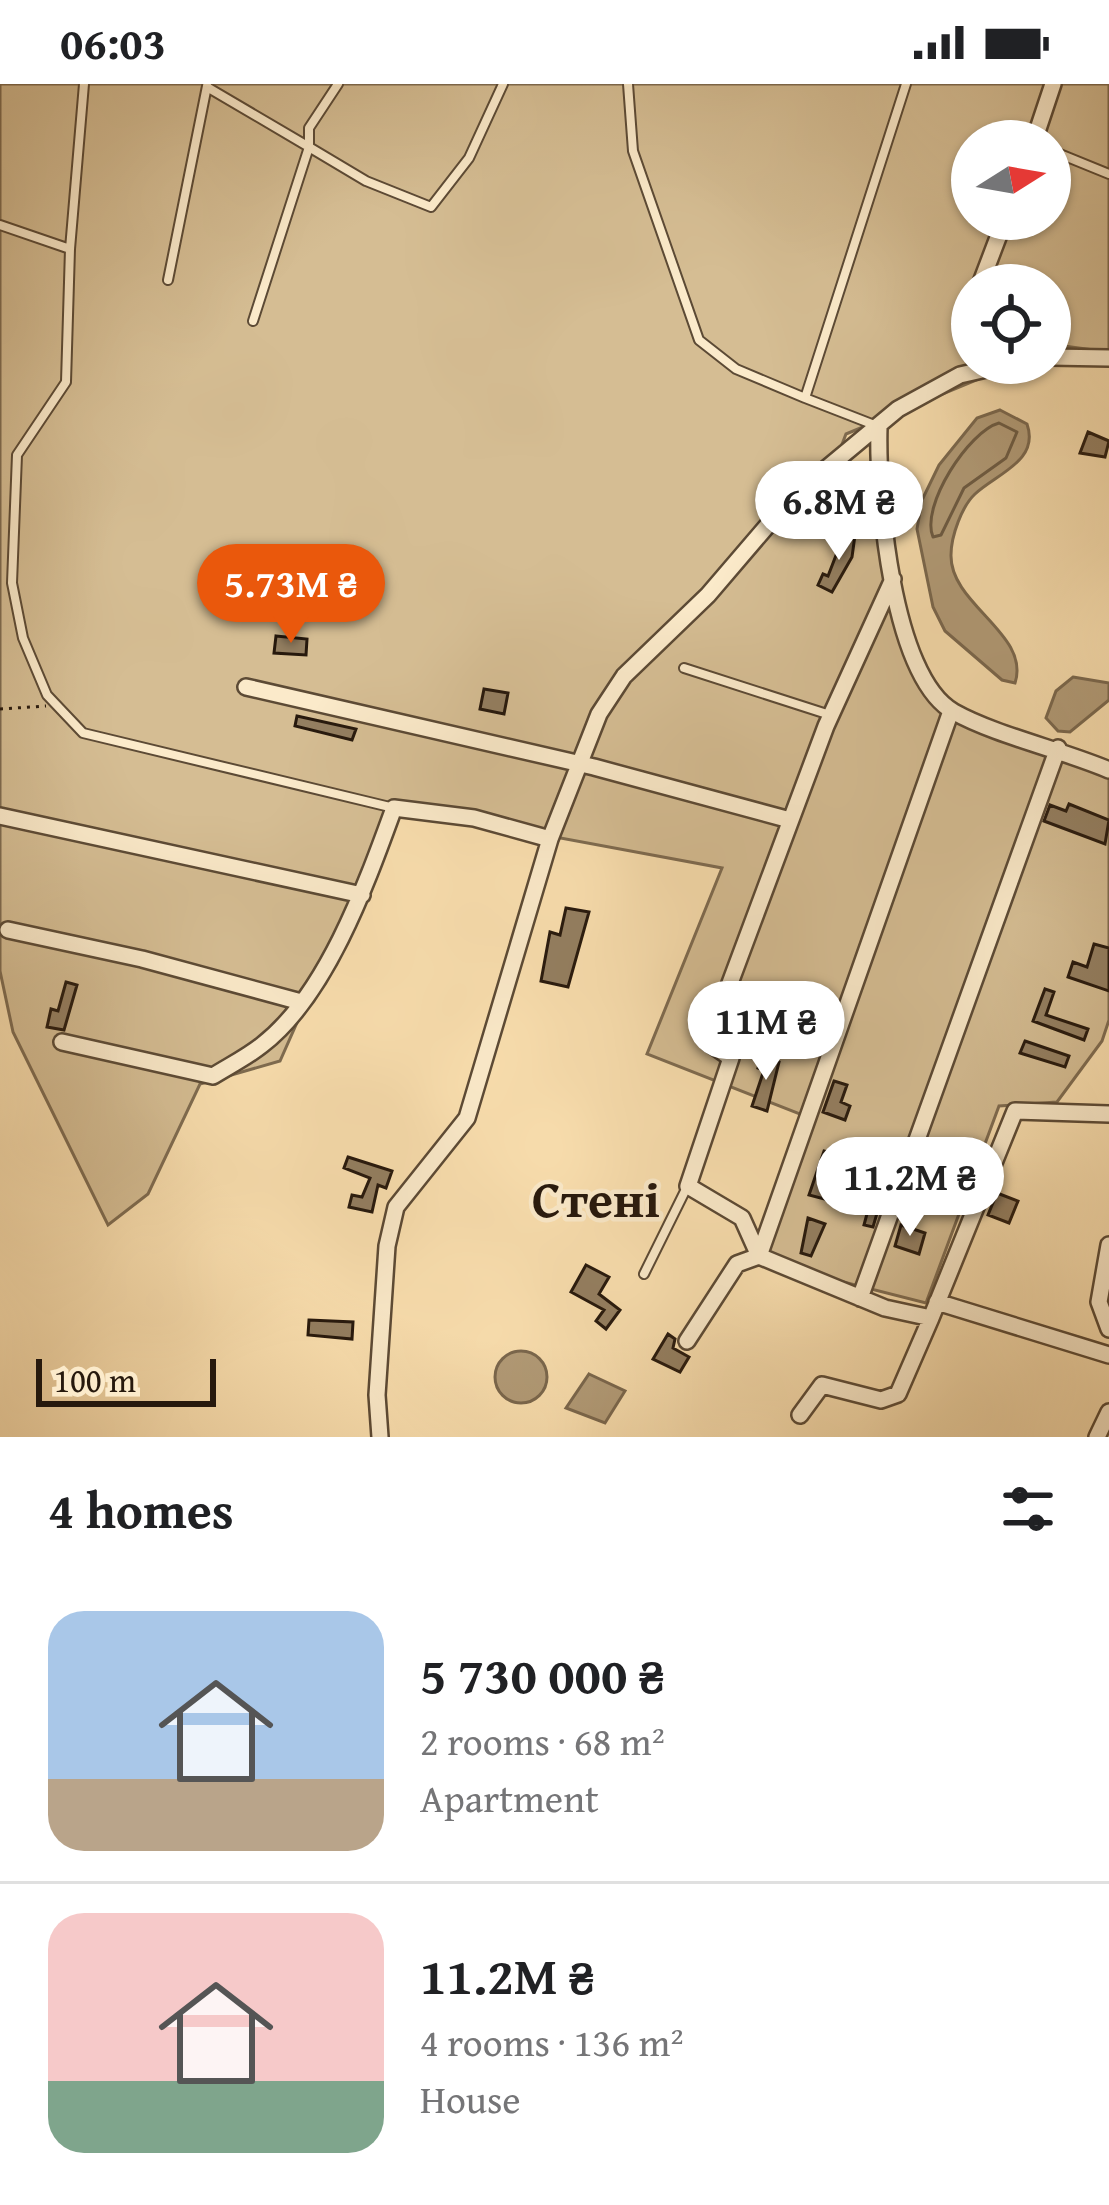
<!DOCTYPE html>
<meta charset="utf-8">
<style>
:root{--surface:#fff;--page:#f6f6f6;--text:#202124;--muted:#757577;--line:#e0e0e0;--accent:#ea580c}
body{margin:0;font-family:"Gentium Book Plus",serif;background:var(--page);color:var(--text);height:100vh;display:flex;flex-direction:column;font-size:45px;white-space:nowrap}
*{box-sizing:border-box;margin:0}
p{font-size:39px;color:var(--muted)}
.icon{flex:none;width:66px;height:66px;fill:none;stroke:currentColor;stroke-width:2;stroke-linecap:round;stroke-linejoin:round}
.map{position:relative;height:1353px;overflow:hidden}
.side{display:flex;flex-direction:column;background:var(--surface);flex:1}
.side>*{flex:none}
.needle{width:78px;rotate:79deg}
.fabs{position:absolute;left:951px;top:36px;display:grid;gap:24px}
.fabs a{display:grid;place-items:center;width:120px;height:120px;border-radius:50%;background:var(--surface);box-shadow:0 3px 9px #0004;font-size:60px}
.scale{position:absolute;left:36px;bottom:30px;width:180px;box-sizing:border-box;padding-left:12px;border:6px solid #27190d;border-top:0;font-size:33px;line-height:42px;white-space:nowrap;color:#27190d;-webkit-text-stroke:9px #fbeaca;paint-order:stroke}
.price{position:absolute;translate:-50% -102px;padding:0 27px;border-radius:42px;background:#fff;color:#222;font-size:39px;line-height:78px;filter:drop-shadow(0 3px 6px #0008)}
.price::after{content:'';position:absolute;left:50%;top:72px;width:36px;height:27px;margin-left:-18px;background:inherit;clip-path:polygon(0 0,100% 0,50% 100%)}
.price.on{background:var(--accent);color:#fff}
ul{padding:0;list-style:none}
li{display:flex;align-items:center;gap:36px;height:300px;padding:0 48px}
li+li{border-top:3px solid var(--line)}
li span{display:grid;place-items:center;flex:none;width:336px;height:240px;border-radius:36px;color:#555}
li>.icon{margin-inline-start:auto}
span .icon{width:144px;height:144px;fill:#fffc;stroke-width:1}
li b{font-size:51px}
h2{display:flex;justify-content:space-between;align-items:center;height:144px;padding:0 48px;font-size:51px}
.status{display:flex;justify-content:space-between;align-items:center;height:84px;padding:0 60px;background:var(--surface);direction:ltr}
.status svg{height:33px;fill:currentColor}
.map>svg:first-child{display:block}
.green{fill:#d5bd93;stroke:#7e6b50;stroke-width:3;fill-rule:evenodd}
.water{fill:#b29b77;stroke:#7a674d;stroke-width:3}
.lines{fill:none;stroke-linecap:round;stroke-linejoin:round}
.shore{stroke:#6c5a42;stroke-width:3}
.building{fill:#947f61;stroke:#27190d;stroke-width:3}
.lane-casing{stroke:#5c4a35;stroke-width:12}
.street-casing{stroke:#5c4a35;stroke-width:20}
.path{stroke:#27190d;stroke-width:3;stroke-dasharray:3 6;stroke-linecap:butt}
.lane{stroke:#fbeaca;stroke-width:8}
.street{stroke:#fbeaca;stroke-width:15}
.labels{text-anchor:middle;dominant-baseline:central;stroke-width:9;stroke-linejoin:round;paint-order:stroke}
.quarter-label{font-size:51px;font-weight:bold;fill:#27190d;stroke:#fbeaca}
</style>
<div class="status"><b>06:03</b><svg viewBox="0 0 49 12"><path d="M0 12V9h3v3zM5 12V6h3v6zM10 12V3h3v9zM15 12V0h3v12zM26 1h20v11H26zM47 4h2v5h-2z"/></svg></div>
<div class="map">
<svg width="1109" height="1353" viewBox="0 0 1109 1353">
<rect width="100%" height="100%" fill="#f9deae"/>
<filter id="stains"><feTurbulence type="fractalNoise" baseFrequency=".00167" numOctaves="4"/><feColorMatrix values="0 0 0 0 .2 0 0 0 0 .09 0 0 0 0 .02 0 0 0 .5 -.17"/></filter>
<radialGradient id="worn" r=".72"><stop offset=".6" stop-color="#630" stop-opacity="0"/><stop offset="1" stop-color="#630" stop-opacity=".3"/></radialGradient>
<path class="green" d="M 0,0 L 1109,0 L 1109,268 L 1064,262 L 1050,267 L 1050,201 L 972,201 L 972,279 L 1017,279 L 846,350 L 823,410 L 880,443 L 914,589 L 952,634 L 1109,688 L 1109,936 L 1102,957 L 1057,1018 L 999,1022 L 926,1219 L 757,1176 L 813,1035 L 647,970 L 722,784 L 399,724 L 388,733 L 280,977 L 200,1000 L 148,1110 L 108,1141 L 13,948 L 0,887 ZM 972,57 L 1050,57 L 1050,135 L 972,135 Z"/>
<path class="water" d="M 1000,326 L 1027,340 C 1040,377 996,390 975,410 C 962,422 951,452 951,471 C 950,521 1031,550 1015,599 L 1002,596 L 945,547 L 933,523 L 917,445 L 922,416 L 939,381 L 977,334 Z
M 1073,593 L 1109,599 L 1109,616 L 1070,648 L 1058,647 L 1046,634 L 1056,607 Z
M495 1293a26 26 0 1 1 52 0a26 26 0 1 1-52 0Z
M 589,1290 L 625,1307 L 605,1339 L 566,1324 Z"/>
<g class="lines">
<path class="shore" d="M 999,339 L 1017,348 L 1006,374 L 964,404 L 941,451 L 933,453 C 920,422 969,347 999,339 Z"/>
</g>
<path class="building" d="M 1088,348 L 1109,357 L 1105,373 L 1080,369 Z
M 845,448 L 855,451 L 852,473 L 832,508 L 818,501 L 823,490 L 828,492 Z
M 276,552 L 307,555 L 306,571 L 274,569 Z
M 484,605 L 508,609 L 504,630 L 480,625 Z
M 297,632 L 356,645 L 352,656 L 295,642 Z
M 1069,720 L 1109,736 L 1105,760 L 1044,737 L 1050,721 L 1066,727 Z
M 566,824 L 589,828 L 568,903 L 541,897 L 550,848 L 560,851 Z
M 1094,860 L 1109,864 L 1109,907 L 1068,893 L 1073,878 L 1087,883 Z
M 66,898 L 77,901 L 64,946 L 47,943 L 51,925 L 58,927 Z
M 1045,905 L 1054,908 L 1046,931 L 1088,945 L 1084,956 L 1033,937 Z
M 1025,957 L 1069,972 L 1065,983 L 1020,969 Z
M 762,972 L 779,978 L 767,1027 L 752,1022 L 764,986 L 758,984 Z
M 834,997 L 847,1001 L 841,1018 L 850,1022 L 845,1036 L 823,1028 Z
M 824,1067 L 840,1072 L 828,1116 L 809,1111 Z
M 348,1073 L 392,1087 L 386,1104 L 378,1101 L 372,1128 L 349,1123 L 352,1111 L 362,1113 L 370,1094 L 344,1084 Z
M 873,1082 L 889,1088 L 873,1143 L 864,1141 L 871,1115 L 861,1112 Z
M 997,1109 L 1018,1117 L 1009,1139 L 988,1131 Z
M 808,1134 L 825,1140 L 811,1172 L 801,1169 Z
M 901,1141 L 925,1149 L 919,1170 L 895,1162 Z
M 586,1181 L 609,1193 L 599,1210 L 620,1226 L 606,1245 L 596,1237 L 604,1226 L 571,1208 Z
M 309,1236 L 353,1238 L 352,1255 L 308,1251 Z
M 668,1250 L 675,1255 L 673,1264 L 689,1273 L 680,1288 L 653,1275 Z"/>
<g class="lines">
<g class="lane-casing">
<path id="lane" d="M 84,0 L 70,165 L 66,298 L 17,371 L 12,499 L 23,554 L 47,611 L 83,649 L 394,724
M 628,0 L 633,67 L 699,256 L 736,285 L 805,314
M 207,3 L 309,63
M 309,62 L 309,44 L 338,0
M 1050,66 L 1109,90
M 0,141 L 70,165
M 168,196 L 207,2
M 253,237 L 309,63 L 366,97 L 431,123 L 469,74 L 503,0
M 877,342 L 805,314 L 906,0
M 684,584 L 830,631
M 644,1190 L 687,1103"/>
</g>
<g class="street-casing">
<path id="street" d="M 1034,57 L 1053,0
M 980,201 L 1005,135
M 972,223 L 972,230
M 1050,273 L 1109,274
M 879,343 C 877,408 891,593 954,628 C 995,651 1062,666 1109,686
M 893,495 L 826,642 L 708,958 L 731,974 L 688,1102 L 742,1134 L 759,1172 L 885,1224 L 931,1234 L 1015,1027 L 1109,1030
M 246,603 L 594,683 L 790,736
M 0,732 L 362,811
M 8,846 L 142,875 L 301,918
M 62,958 L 213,992 C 229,982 247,973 262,961 C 327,911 367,798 394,724 L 474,734 L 550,755
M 1109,1161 L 1099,1218 L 1109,1245
M 860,1214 L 1058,664
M 937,1218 L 1109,1271
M 687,1257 L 737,1180 L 759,1172 L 951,627
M 800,1331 L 822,1301 L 881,1316 L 898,1310 L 931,1234
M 380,1353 L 377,1311 L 387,1162 L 396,1123 L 467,1034 L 550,755 L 599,630 L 624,592 L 708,511 L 791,414 L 898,325 L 960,291 L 1013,279
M 1097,1353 L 1109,1328"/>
</g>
<path class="path" d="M 0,625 L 46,622"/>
<use href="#lane" class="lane"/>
<use href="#street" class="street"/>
</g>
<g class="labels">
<g class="quarter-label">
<text x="596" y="1114">Стені</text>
</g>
</g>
<rect width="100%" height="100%" filter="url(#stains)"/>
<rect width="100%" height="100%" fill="url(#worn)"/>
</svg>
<div class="fabs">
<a><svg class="needle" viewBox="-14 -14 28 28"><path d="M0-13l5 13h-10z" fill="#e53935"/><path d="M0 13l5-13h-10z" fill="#757577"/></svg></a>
<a><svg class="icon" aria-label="locate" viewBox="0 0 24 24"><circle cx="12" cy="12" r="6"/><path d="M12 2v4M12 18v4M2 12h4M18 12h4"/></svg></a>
</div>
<div class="scale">100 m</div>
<b class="price" style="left:839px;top:479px">6.8M ₴</b>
<b class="price on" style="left:291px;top:562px">5.73M ₴</b>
<b class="price" style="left:766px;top:999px">11M ₴</b>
<b class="price" style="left:910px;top:1155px">11.2M ₴</b>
</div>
<section class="side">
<h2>4 homes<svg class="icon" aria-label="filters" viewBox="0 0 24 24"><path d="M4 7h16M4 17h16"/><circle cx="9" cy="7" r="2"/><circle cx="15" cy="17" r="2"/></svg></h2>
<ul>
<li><span style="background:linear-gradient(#a9c7e8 70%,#b9a48a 0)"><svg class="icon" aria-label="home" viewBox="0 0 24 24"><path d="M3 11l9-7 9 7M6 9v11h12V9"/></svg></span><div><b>5 730 000 ₴</b><p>2 rooms · 68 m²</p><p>Apartment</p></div></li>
<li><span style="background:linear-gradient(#f6c9c9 70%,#7fa58c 0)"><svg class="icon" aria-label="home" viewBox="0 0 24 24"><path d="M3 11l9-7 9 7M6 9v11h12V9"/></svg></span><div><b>11.2M ₴</b><p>4 rooms · 136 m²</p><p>House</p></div></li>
</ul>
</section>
